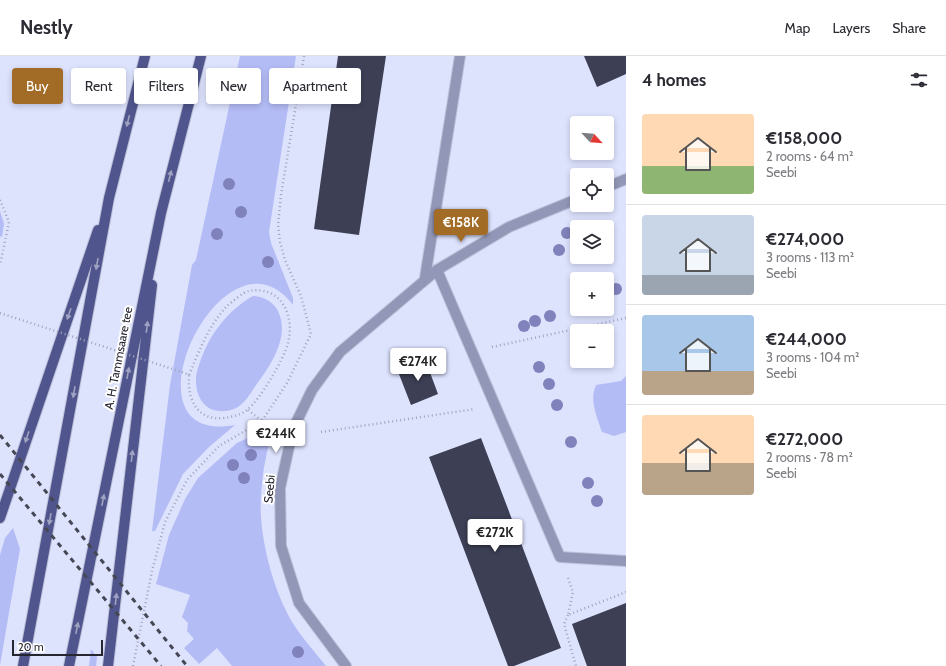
<!DOCTYPE html>
<meta charset="utf-8">
<style>
:root{--surface:#fff;--page:#f2f2f3;--text:#2b2b33;--muted:#7c7c81;--line:#e1e1e2;--accent:#a26b26}
body{margin:0;font-family:Cabin,sans-serif;background:var(--page);color:var(--text);height:100vh;display:flex;flex-direction:column;font-size:15px;white-space:nowrap}
*{box-sizing:border-box;margin:0}
p{font-size:13px;color:var(--muted)}
.icon{flex:none;width:22px;height:22px;fill:none;stroke:currentColor;stroke-width:2;stroke-linecap:round;stroke-linejoin:round}
.map{position:relative;flex:1;overflow:hidden}
.sheet{display:flex;flex-direction:column;background:var(--surface);width:320px}
.sheet>*{flex:none}
.guide{position:absolute;left:12px;top:12px;width:380px;height:36px;display:flex;gap:8px}
.needle{width:26px;rotate:116deg}
.fabs{position:absolute;left:570px;top:60px;display:grid;gap:8px}
.fabs a{display:grid;place-items:center;width:44px;height:44px;border-radius:4px;background:var(--surface);box-shadow:0 2px 6px #0003;font-size:20px}
.scale{position:absolute;left:12px;bottom:10px;width:91px;box-sizing:border-box;padding-left:4px;border:2px solid #252630;border-top:0;font-size:11px;line-height:14px;white-space:nowrap;color:#252630;-webkit-text-stroke:3px #fff;paint-order:stroke}
.price{position:absolute;translate:-50% -34px;padding:0 9px;border-radius:4px;background:#fff;color:#222;font-size:13px;line-height:26px;filter:drop-shadow(0 1px 2px #0008)}
.price::after{content:'';position:absolute;left:50%;top:24px;width:12px;height:9px;margin-left:-6px;background:inherit;clip-path:polygon(0 0,100% 0,50% 100%)}
.price.on{background:var(--accent);color:#fff}
ul{padding:0;list-style:none}
li{display:flex;align-items:center;gap:12px;height:100px;padding:0 16px}
li+li{border-top:1px solid var(--line)}
li span{display:grid;place-items:center;flex:none;width:112px;height:80px;border-radius:4px;color:#555}
li>.icon{margin-inline-start:auto}
span .icon{width:48px;height:48px;fill:#fffc;stroke-width:1}
li b{font-size:17px}
h2{display:flex;justify-content:space-between;align-items:center;height:48px;padding:0 16px;font-size:17px}
.tag{padding:0 14px;border-radius:4px;background:var(--surface);box-shadow:0 2px 6px #0003;font-size:14px;line-height:36px}
.tag.on{background:var(--accent);color:#fff}
header{display:flex;align-items:center;gap:24px;box-sizing:border-box;height:56px;padding:0 20px;background:var(--surface);border-bottom:1px solid var(--line)}
header strong{font-size:19px}
nav{display:flex;gap:22px;margin-inline-start:auto;font-size:14px}
main{display:flex;flex:1;min-height:0}
.map>svg:first-child{display:block}
.green{fill:#b4bcf6}
.building{fill:#3d4055}
.lines{fill:none;stroke-linecap:round;stroke-linejoin:round}
.service-casing{stroke:#bcc0d8;stroke-width:12}
.minor-casing{stroke:#bcc0d8;stroke-width:12}
.primary-casing{stroke:#bcc0d8;stroke-width:12}
.path{stroke:#a1a5ba;stroke-width:2.5;stroke-dasharray:1 3;stroke-linecap:butt}
.service{stroke:#9297b7;stroke-width:10}
.minor{stroke:#9297b7;stroke-width:10}
.primary{stroke:#50568d;stroke-width:10}
.rail{stroke:#454754;stroke-width:3;stroke-dasharray:5 5;stroke-linecap:butt}
.path-bridge{stroke:#a1a5ba;stroke-width:2.5;stroke-dasharray:1 3;stroke-linecap:butt}
.tree{fill:#8082bc}
.oneway{fill:#9fa2c0}
.labels{text-anchor:middle;dominant-baseline:central;stroke-width:4;stroke-linejoin:round;paint-order:stroke}
.street-label{font-size:12px;fill:#252630;stroke:#fff}
</style>
<header>
<strong>Nestly</strong>
<nav><a>Map</a><a>Layers</a><a>Share</a></nav>
</header>
<main>
<div class="map">
<svg width="626" height="610" viewBox="0 0 626 610">
<rect width="100%" height="100%" fill="#dde2fd"/>
<path class="green" d="M 240,0 L 296,0 L 269,176 L 271,187 L 293,242 L 293,249 C 224,158 114,391 235,369 L 209,391 L 183,418 L 155,475 L 152,475 L 170,329 L 192,209 L 196,204 Z
M 0,155 L 4,168 L 2,181 L 0,180 Z
M 253,240 C 279,242 287,266 279,289 C 274,304 265,317 256,329 C 250,338 244,349 234,353 C 210,361 195,346 196,322 C 197,310 207,287 214,277 C 224,262 237,249 253,240 Z
M 626,320 L 626,376 L 614,380 L 602,376 C 597,361 589,344 596,329 L 621,325 Z
M 254,379 L 270,384 C 265,402 262,421 261,439 C 258,478 273,536 294,569 C 303,583 315,596 326,610 L 232,610 L 217,592 L 199,608 L 184,592 L 194,583 L 187,575 L 188,567 L 182,561 L 190,539 L 156,528 L 169,479 L 185,443 L 198,422 L 237,387 Z
M 13,472 L 20,493 L 0,609 L 0,499 L 5,482 Z
M 91,593 L 97,601 L 96,610 L 89,610 Z"/>
<path class="building" d="M 338,0 L 386,0 L 359,179 L 314,173 Z
M 584,0 L 626,0 L 626,18 L 597,31 Z
M 425,303 L 438,338 L 411,349 L 397,313 Z
M 481,382 L 561,592 L 514,610 L 508,610 L 429,401 Z
M 626,547 L 626,610 L 587,610 L 572,568 Z"/>
<g class="lines">
<g class="service-casing">
<path id="service" d="M 437,214 L 560,501 L 626,505
M 425,222 L 460,0"/>
</g>
<g class="minor-casing">
<path id="minor" d="M 607,131 L 626,123
M 346,610 L 299,547 L 281,490 L 280,432 L 293,373 L 312,334 L 340,296 L 437,214 L 509,171 L 577,143"/>
</g>
<g class="primary-casing">
<path id="primary" d="M 0,462 L 98,174
M 23,610 L 109,142 L 145,0
M 69,610 L 161,157 L 201,0
M 108,610 L 152,229"/>
</g>
<path class="path" d="M 0,144 L 9,166 L 0,209
M 492,291 L 626,262
M 182,316 L 189,319 C 199,295 209,269 227,250 C 232,246 243,236 249,235 C 282,229 295,261 288,287 C 284,303 260,344 247,354 C 240,359 232,361 224,362 C 197,365 187,343 189,319
M 248,354 L 262,365 L 273,368
M 321,376 L 475,353
M 568,522 L 573,536 L 568,559 L 626,536
M 568,559 L 564,568 L 576,610
M 133,610 L 152,515 L 165,466 L 187,424 L 219,390 L 262,365 L 287,327 L 311,278 L 301,240 L 285,204 L 280,186 L 278,169 L 281,139 L 304,0"/>
<use href="#service" class="service"/>
<use href="#minor" class="minor"/>
<use href="#primary" class="primary"/>
<path class="rail" d="M 0,379 L 187,610
M 0,418 L 161,610"/>
<path class="path-bridge" d="M 0,257 L 182,316"/>
</g>
<g class="tree">
<circle cx="229" cy="128" r="6"/>
<circle cx="241" cy="156" r="6"/>
<circle cx="567" cy="177" r="6"/>
<circle cx="217" cy="178" r="6"/>
<circle cx="559" cy="194" r="6"/>
<circle cx="268" cy="206" r="6"/>
<circle cx="616" cy="233" r="6"/>
<circle cx="550" cy="260" r="6"/>
<circle cx="535" cy="265" r="6"/>
<circle cx="524" cy="270" r="6"/>
<circle cx="539" cy="311" r="6"/>
<circle cx="549" cy="328" r="6"/>
<circle cx="557" cy="349" r="6"/>
<circle cx="571" cy="386" r="6"/>
<circle cx="251" cy="399" r="6"/>
<circle cx="233" cy="409" r="6"/>
<circle cx="244" cy="422" r="6"/>
<circle cx="588" cy="427" r="6"/>
<circle cx="597" cy="445" r="6"/>
<circle cx="298" cy="596" r="6"/>
</g>
<defs><path id="oneway-solid" d="M-6-.8H1V-3.2L6.5 0L1 3.2V.8H-6Z"/></defs>
<g class="oneway">
<use href="#oneway-solid" transform="translate(128 65) rotate(104)"/>
<use href="#oneway-solid" transform="translate(170 120) rotate(-76)"/>
<use href="#oneway-solid" transform="translate(97 208) rotate(100)"/>
<use href="#oneway-solid" transform="translate(69 258) rotate(109)"/>
<use href="#oneway-solid" transform="translate(147 271) rotate(-83)"/>
<use href="#oneway-solid" transform="translate(128 317) rotate(-79)"/>
<use href="#oneway-solid" transform="translate(74 336) rotate(100)"/>
<use href="#oneway-solid" transform="translate(27 381) rotate(109)"/>
<use href="#oneway-solid" transform="translate(132 400) rotate(-83)"/>
<use href="#oneway-solid" transform="translate(103 444) rotate(-79)"/>
<use href="#oneway-solid" transform="translate(50 463) rotate(100)"/>
<use href="#oneway-solid" transform="translate(116 543) rotate(-83)"/>
<use href="#oneway-solid" transform="translate(77 572) rotate(-79)"/>
</g>
<g class="labels">
<g class="street-label">
<text transform="translate(118 302) rotate(-79)">A. H. Tammsaare tee</text>
<text transform="translate(269 433) rotate(-85)">Seebi</text>
</g>
</g>
</svg>
<div class="fabs">
<a><svg class="needle" viewBox="-14 -14 28 28"><path d="M0-13l5 13h-10z" fill="#e53935"/><path d="M0 13l5-13h-10z" fill="#7c7c81"/></svg></a>
<a><svg class="icon" aria-label="locate" viewBox="0 0 24 24"><circle cx="12" cy="12" r="6"/><path d="M12 2v4M12 18v4M2 12h4M18 12h4"/></svg></a>
<a><svg class="icon" aria-label="layers" viewBox="0 0 24 24"><path d="M12 4l9 5-9 5-9-5zM3 14l9 5 9-5"/></svg></a>
<a>+</a>
<a>−</a>
</div>
<div class="scale">20 m</div>
<b class="price on" style="left:461px;top:187px">€158K</b>
<b class="price" style="left:418px;top:326px">€274K</b>
<b class="price" style="left:276px;top:398px">€244K</b>
<b class="price" style="left:495px;top:497px">€272K</b>
<div class="guide">
<a class="tag on">Buy</a>
<a class="tag">Rent</a>
<a class="tag">Filters</a>
<a class="tag">New</a>
<a class="tag">Apartment</a>
</div>
</div>
<section class="sheet">
<h2>4 homes<svg class="icon" aria-label="filters" viewBox="0 0 24 24"><path d="M4 7h16M4 17h16"/><circle cx="9" cy="7" r="2"/><circle cx="15" cy="17" r="2"/></svg></h2>
<ul>
<li><span style="background:linear-gradient(#ffd9b3 65%,#8fb573 0)"><svg class="icon" aria-label="home" viewBox="0 0 24 24"><path d="M3 11l9-7 9 7M6 9v11h12V9"/></svg></span><div><b>€158,000</b><p>2 rooms · 64 m²</p><p>Seebi</p></div></li>
<li><span style="background:linear-gradient(#c9d6e8 75%,#9aa5b1 0)"><svg class="icon" aria-label="home" viewBox="0 0 24 24"><path d="M3 11l9-7 9 7M6 9v11h12V9"/></svg></span><div><b>€274,000</b><p>3 rooms · 113 m²</p><p>Seebi</p></div></li>
<li><span style="background:linear-gradient(#a9c7e8 70%,#b9a48a 0)"><svg class="icon" aria-label="home" viewBox="0 0 24 24"><path d="M3 11l9-7 9 7M6 9v11h12V9"/></svg></span><div><b>€244,000</b><p>3 rooms · 104 m²</p><p>Seebi</p></div></li>
<li><span style="background:linear-gradient(#ffd9b3 60%,#b9a48a 0)"><svg class="icon" aria-label="home" viewBox="0 0 24 24"><path d="M3 11l9-7 9 7M6 9v11h12V9"/></svg></span><div><b>€272,000</b><p>2 rooms · 78 m²</p><p>Seebi</p></div></li>
</ul>
</section>
</main>
